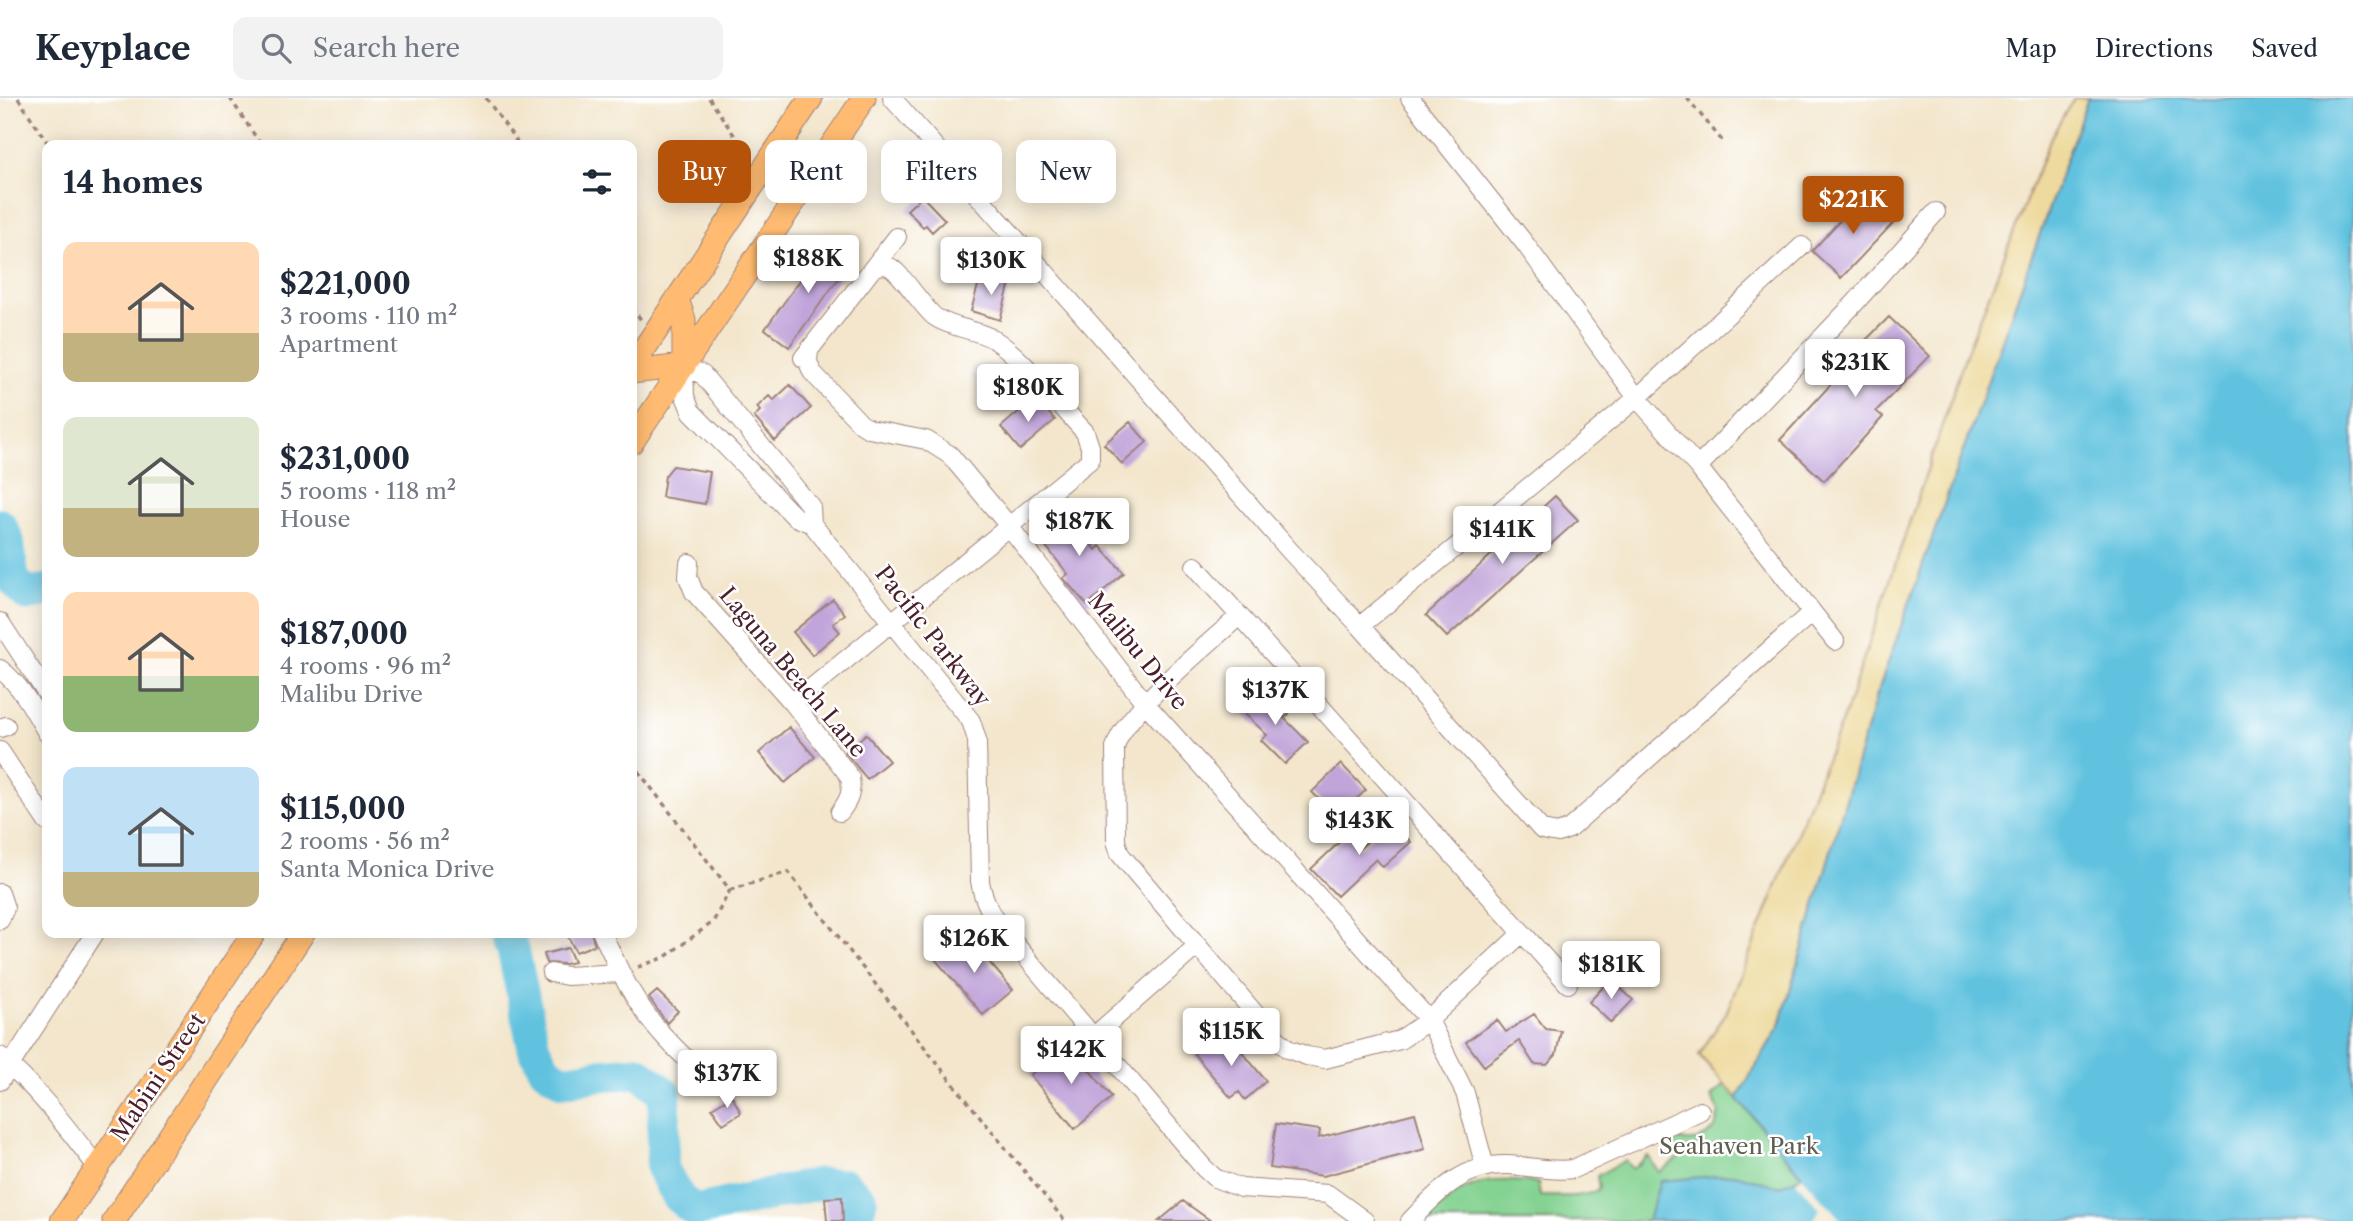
<!DOCTYPE html>
<meta charset="utf-8">
<style>
:root{--surface:#fff;--page:#f2f2f3;--text:#1f2937;--muted:#747a83;--line:#e0e1e3;--accent:#b45309}
body{margin:0;font-family:"Libre Caslon Text",serif;background:var(--page);color:var(--text);height:100vh;display:flex;flex-direction:column;font-size:26px;white-space:nowrap}
*{box-sizing:border-box;margin:0}
p{font-size:23px;color:var(--muted)}
.icon{flex:none;width:38px;height:38px;fill:none;stroke:currentColor;stroke-width:2;stroke-linecap:round;stroke-linejoin:round}
.map{position:relative;flex:1;overflow:hidden}
.side{position:absolute;left:42px;top:42px;width:595px;height:798px;display:flex;flex-direction:column;background:var(--surface);border-radius:14px;box-shadow:0 4px 18px #0003}
.side>*{flex:none}
.banner{position:absolute;left:658px;top:42px;width:665px;height:63px;display:flex;gap:14px}
.price{position:absolute;translate:-50% -60px;padding:0 16px;border-radius:7px;background:#fff;color:#222;font-size:23px;line-height:46px;filter:drop-shadow(0 2px 4px #0008)}
.price::after{content:'';position:absolute;left:50%;top:42px;width:21px;height:16px;margin-left:-10px;background:inherit;clip-path:polygon(0 0,100% 0,50% 100%)}
.price.current{background:var(--accent);color:#fff}
ul{padding:0;list-style:none}
li{display:flex;align-items:center;gap:21px;height:175px;padding:0 21px}
li span{display:grid;place-items:center;flex:none;width:196px;height:140px;border-radius:14px;color:#555}
li>.icon{margin-inline-start:auto}
span .icon{width:84px;height:84px;fill:#fffc;stroke-width:1}
li b{font-size:30px}
h2{display:flex;justify-content:space-between;align-items:center;height:84px;padding:0 21px;font-size:30px}
.chip{padding:0 24px;border-radius:14px;background:var(--surface);box-shadow:0 4px 18px #0003;font-size:24px;line-height:63px}
.chip.current{background:var(--accent);color:#fff}
header{display:flex;align-items:center;gap:42px;box-sizing:border-box;height:98px;padding:0 35px;background:var(--surface);border-bottom:2px solid var(--line)}
header strong{font-size:33px}
nav{display:flex;gap:38px;margin-inline-start:auto;font-size:24px}
.search{width:490px;height:63px;background:var(--page);display:flex;align-items:center;gap:18px;box-sizing:border-box;padding:0 24px;border-radius:14px;color:var(--muted);font-size:26px}
.map>svg:first-child{display:block}
.green{fill:#85d393;stroke:#68795f;stroke-width:2}
.sand{fill:#eeda9e;stroke:#9c7c64;stroke-width:2}
.water{fill:#61c2df;stroke:#567085;stroke-width:2}
.pier{fill:#f3e6cc}
.lines{fill:none;stroke-linecap:round;stroke-linejoin:round}
.river{stroke:#61c2df;stroke-width:33}
.building{fill:#c1a5da}
.minor-casing{stroke:#9e827c;stroke-width:20}
.major-casing{stroke:#9e827c;stroke-width:25}
.path{stroke:#9e827c;stroke-width:3.5;stroke-dasharray:5 5;stroke-linecap:butt}
.minor{stroke:#fff;stroke-width:18}
.major{stroke:#ffbb71;stroke-width:23}
.labels{text-anchor:middle;dominant-baseline:central;stroke-width:5;stroke-linejoin:round;paint-order:stroke}
.street-label{font-size:23px;fill:#4a1f2b;stroke:#fff}
.park-label{font-size:23px;fill:#5f5e4f;stroke:#fff}
</style>
<header>
<strong>Keyplace</strong>
<div class="search"><svg class="icon" aria-label="search" viewBox="0 0 24 24"><circle cx="10" cy="10" r="6"/><path d="M15 15l6 6"/></svg>Search here</div>
<nav><a>Map</a><a>Directions</a><a>Saved</a></nav>
</header>
<div class="map">
<svg width="2353" height="1123" viewBox="0 0 2353 1123">
<rect width="100%" height="100%" fill="#fff"/>
<filter id="ink" filterUnits="userSpaceOnUse"><feTurbulence type="fractalNoise" baseFrequency=".0143" numOctaves="2"/><feDisplacementMap in="SourceGraphic" scale="14" xChannelSelector="R" yChannelSelector="G"/><feConvolveMatrix kernelMatrix="1 2 1 2 8 2 1 2 1" color-interpolation-filters="sRGB"/></filter>
<filter id="wash" filterUnits="userSpaceOnUse"><feTurbulence type="fractalNoise" baseFrequency=".00686" numOctaves="4" result="noise"/><feDisplacementMap in="SourceGraphic" scale="28" xChannelSelector="R" yChannelSelector="G"/><feGaussianBlur stdDeviation="1.57" result="paint"/><feColorMatrix in="noise" values="0 0 0 0 0 0 0 0 0 0 0 0 0 0 0 0 0 1.4 0 .05"/><feComposite in="paint" operator="in"/></filter>
<g filter="url(#wash)">
<rect width="100%" height="100%" fill="#f3e6cc"/>
<path class="green" d="M 1725,986 L 1802,1078 L 1780,1089 L 1735,1076 L 1649,1123 L 1429,1123 C 1462,1080 1488,1080 1538,1085 L 1540,1098 C 1560,1098 1582,1101 1599,1091 L 1597,1078 L 1625,1062 L 1632,1071 L 1648,1058 L 1659,1074 L 1680,1059 L 1663,1038 L 1669,1034 C 1685,1049 1700,1044 1715,1031 L 1719,1014 L 1711,999 Z"/>
<path class="sand" d="M 2074,0 L 2088,0 L 1876,599 L 1780,927 L 1737,1000 L 1699,957 L 1727,913 L 1847,610 L 1966,256 L 2051,39 Z"/>
<path class="water" d="M 2088,0 L 2353,0 L 2353,1123 L 1648,1123 L 1660,1083 L 1735,1076 L 1780,1089 L 1802,1078 L 1737,1000 L 1780,927 L 1876,599 Z"/>
<path class="pier" d="M 1802,1078 L 1842,1123 L 1813,1123 L 1820,1111 L 1796,1083 Z"/>
<g class="lines">
<path class="river" d="M 0,427 L 8,443 L 13,481 L 27,497 L 47,492
M 507,835 L 513,851 L 534,950 L 545,971 L 563,983 L 600,977 L 638,974 L 665,995 L 662,1070 L 679,1100 L 695,1113 L 818,1086 L 845,1087 L 861,1102 L 856,1123"/>
</g>
<g id="blocks">
<path class="building" d="M 1865,95 L 1895,123 L 1841,180 L 1812,153 Z
M 922,98 L 945,122 L 932,134 L 926,127 L 923,129 L 907,112 Z
M 826,146 L 851,163 L 789,249 L 765,231 Z
M 981,176 L 1010,185 L 1000,222 L 971,213 Z
M 1889,219 L 1930,258 L 1876,313 L 1883,319 L 1824,383 L 1780,342 L 1843,273 L 1839,269 Z
M 790,287 L 811,310 L 775,343 L 754,319 L 760,313 L 757,309 L 769,298 L 774,302 Z
M 1035,300 L 1055,322 L 1020,352 L 1001,329 Z
M 1130,324 L 1147,344 L 1122,366 L 1104,346 Z
M 673,368 L 710,374 L 705,406 L 662,399 L 665,378 Z
M 1555,398 L 1578,422 L 1447,539 L 1426,517 Z
M 1064,412 L 1096,452 L 1100,448 L 1124,475 L 1087,507 L 1063,480 L 1068,476 L 1036,436 Z
M 833,501 L 845,516 L 833,526 L 840,534 L 812,557 L 793,534 Z
M 1264,591 L 1289,616 L 1284,620 L 1308,644 L 1285,666 L 1261,642 L 1267,637 L 1242,613 Z
M 789,629 L 815,659 L 785,685 L 759,655 Z
M 866,636 L 889,663 L 867,681 L 845,654 Z
M 1341,666 L 1366,692 L 1336,720 L 1312,694 Z
M 1391,722 L 1411,744 L 1383,769 L 1376,761 L 1337,798 L 1311,771 L 1347,737 L 1360,750 Z
M 566,835 L 591,835 L 595,847 L 576,854 Z
M 965,836 L 1013,892 L 983,917 L 935,861 Z
M 568,850 L 574,864 L 565,866 L 546,865 L 544,856 Z
M 1611,881 L 1633,902 L 1611,925 L 1589,904 Z
M 657,893 L 678,913 L 667,925 L 649,900 Z
M 1534,916 L 1546,931 L 1561,933 L 1556,957 L 1547,967 L 1534,966 L 1519,943 L 1484,968 L 1466,944 L 1497,922 L 1506,934 Z
M 1230,939 L 1266,983 L 1245,1002 L 1239,994 L 1231,1000 L 1194,956 L 1213,941 L 1219,948 Z
M 1067,946 L 1112,999 L 1075,1031 L 1030,977 Z
M 732,998 L 741,1015 L 723,1026 L 712,1010 Z
M 1415,1015 L 1425,1051 L 1323,1078 L 1270,1070 L 1276,1026 L 1320,1032 L 1319,1040 Z
M 842,1099 L 843,1123 L 827,1123 L 825,1100 Z
M 1183,1103 L 1211,1123 L 1159,1123 Z"/>
</g>
</g>
<g filter="url(#ink)">
<use href="#blocks" fill-opacity="0" stroke="#9e827c" stroke-width="2"/>
<g class="lines">
<g class="minor-casing">
<path id="minor" d="M 892,0 L 1290,453 L 1360,528 L 1637,300 L 1802,148
M 1410,0 L 1526,147 L 1637,300 L 1698,369 L 1835,543
M 809,252 L 808,264 L 812,274 L 861,326 L 869,331 L 926,342 L 950,357 L 1009,428 L 1145,605 L 1429,922 L 1465,995 L 1485,1069
M 803,260 L 897,139
M 1698,369 L 1854,206 L 1936,114
M 812,426 L 811,409 L 717,294 L 703,277 L 684,268 L 685,298 L 691,313 L 795,419 L 812,426 L 971,623 L 977,642 L 980,783 C 983,803 992,817 1004,833 L 1204,1070 L 1215,1080 L 1241,1090 L 1328,1096 L 1365,1123
M 689,465 L 688,479 L 694,494 L 793,605 L 850,679 C 852,694 850,701 840,714
M 1195,468 L 1568,886
M 1239,518 C 1210,545 1123,615 1115,650 L 1116,743 L 1120,756 L 1274,938 L 1288,951 L 1307,958 L 1325,961 L 1400,942 L 1429,922 L 1522,835
M 0,524 L 47,596
M 1360,528 L 1542,732 L 1558,735 L 1569,731 L 1811,515
M 0,571 C 21,587 34,612 47,635
M 793,605 L 1090,362 L 1090,349 L 1085,334 C 1060,308 1024,261 995,242 C 977,231 953,231 935,219 C 921,208 900,172 888,168 C 883,166 878,168 873,170
M 0,630 L 6,628
M 0,653 L 47,724
M 0,795 L 5,810 L 0,822
M 551,875 L 567,878 L 621,875 L 602,835
M 621,875 C 644,920 668,945 705,978
M 1093,939 L 1197,848
M 0,958 C 38,991 67,1030 98,1070
M 0,983 L 95,835
M 1410,1123 C 1438,1094 1463,1066 1507,1067 C 1530,1068 1550,1074 1573,1071 L 1700,1013"/>
</g>
<g class="major-casing">
<path id="major" d="M 632,269 L 811,0
M 632,274 L 684,268 L 684,222 L 677,201
M 632,344 L 864,0
M 62,1123 L 254,835
M 114,1123 L 303,835"/>
</g>
<path class="path" d="M 18,0 L 49,47
M 230,0 L 261,47
M 486,0 L 519,47
M 709,0 L 749,59
M 1687,0 L 1724,45
M 632,209 L 641,222
M 632,665 L 730,792 L 788,774 L 951,983 L 1065,1123
M 638,869 L 665,859 L 713,824 L 730,792"/>
<use href="#minor" class="minor"/>
<use href="#major" class="major"/>
</g>
</g>
<g class="labels">
<g class="street-label">
<text transform="translate(933 538) rotate(52)">Pacific Parkway</text>
<text transform="translate(1138 553) rotate(51)">Malibu Drive</text>
<text transform="translate(793 574) rotate(50)">Laguna Beach Lane</text>
<text transform="translate(158 979) rotate(-56)">Mabini Street</text>
</g>
<g class="park-label">
<text x="1739" y="1048">Seahaven Park</text>
</g>
</g>
</svg>
<b class="price current" style="left:1853px;top:138px">$221K</b>
<b class="price" style="left:808px;top:197px">$188K</b>
<b class="price" style="left:991px;top:199px">$130K</b>
<b class="price" style="left:1855px;top:301px">$231K</b>
<b class="price" style="left:1028px;top:326px">$180K</b>
<b class="price" style="left:1079px;top:460px">$187K</b>
<b class="price" style="left:1502px;top:468px">$141K</b>
<b class="price" style="left:1275px;top:629px">$137K</b>
<b class="price" style="left:1359px;top:759px">$143K</b>
<b class="price" style="left:974px;top:877px">$126K</b>
<b class="price" style="left:1611px;top:903px">$181K</b>
<b class="price" style="left:1231px;top:970px">$115K</b>
<b class="price" style="left:1071px;top:988px">$142K</b>
<b class="price" style="left:727px;top:1012px">$137K</b>
<div class="banner">
<a class="chip current">Buy</a>
<a class="chip">Rent</a>
<a class="chip">Filters</a>
<a class="chip">New</a>
</div>
<section class="side">
<h2>14 homes<svg class="icon" aria-label="filters" viewBox="0 0 24 24"><path d="M4 7h16M4 17h16"/><circle cx="9" cy="7" r="2"/><circle cx="15" cy="17" r="2"/></svg></h2>
<ul>
<li><span style="background:linear-gradient(#ffd9b3 65%,#c2b280 0)"><svg class="icon" aria-label="home" viewBox="0 0 24 24"><path d="M3 11l9-7 9 7M6 9v11h12V9"/></svg></span><div><b>$221,000</b><p>3 rooms · 110 m²</p><p>Apartment</p></div></li>
<li><span style="background:linear-gradient(#dfe7d0 65%,#c2b280 0)"><svg class="icon" aria-label="home" viewBox="0 0 24 24"><path d="M3 11l9-7 9 7M6 9v11h12V9"/></svg></span><div><b>$231,000</b><p>5 rooms · 118 m²</p><p>House</p></div></li>
<li><span style="background:linear-gradient(#ffd9b3 60%,#8fb573 0)"><svg class="icon" aria-label="home" viewBox="0 0 24 24"><path d="M3 11l9-7 9 7M6 9v11h12V9"/></svg></span><div><b>$187,000</b><p>4 rooms · 96 m²</p><p>Malibu Drive</p></div></li>
<li><span style="background:linear-gradient(#bfe0f5 75%,#c2b280 0)"><svg class="icon" aria-label="home" viewBox="0 0 24 24"><path d="M3 11l9-7 9 7M6 9v11h12V9"/></svg></span><div><b>$115,000</b><p>2 rooms · 56 m²</p><p>Santa Monica Drive</p></div></li>
</ul>
</section>
</div>
